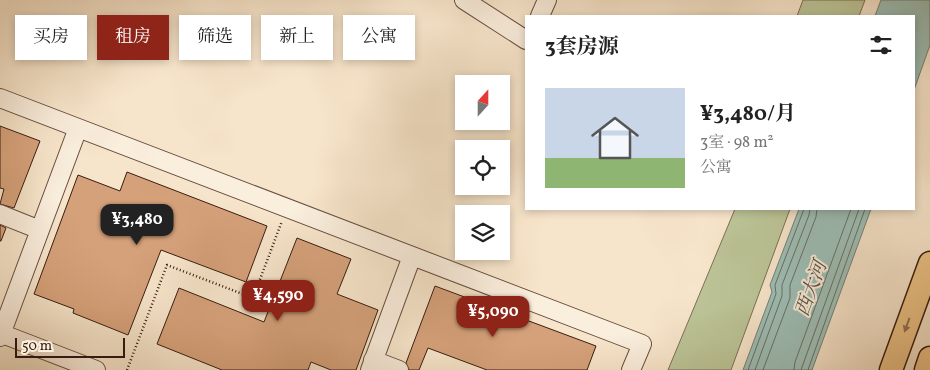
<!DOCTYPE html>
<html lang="zh">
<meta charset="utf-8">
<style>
:root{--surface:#fff;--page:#f6f6f6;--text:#222;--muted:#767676;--accent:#8f2418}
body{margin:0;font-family:Vollkorn,"Noto Serif SC",serif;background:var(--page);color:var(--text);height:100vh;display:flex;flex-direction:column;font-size:19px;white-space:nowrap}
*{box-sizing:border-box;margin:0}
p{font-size:16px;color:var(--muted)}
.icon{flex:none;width:28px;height:28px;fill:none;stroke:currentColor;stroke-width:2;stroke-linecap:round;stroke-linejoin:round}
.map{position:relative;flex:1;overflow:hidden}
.drawer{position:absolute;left:525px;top:15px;width:390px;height:195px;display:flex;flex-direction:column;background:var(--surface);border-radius:0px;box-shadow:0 2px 8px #0003}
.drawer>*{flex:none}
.top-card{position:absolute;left:15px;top:15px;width:435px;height:45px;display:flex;gap:10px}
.needle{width:32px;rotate:21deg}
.fabs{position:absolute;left:455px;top:75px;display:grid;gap:10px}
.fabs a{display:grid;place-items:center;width:55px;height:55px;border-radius:0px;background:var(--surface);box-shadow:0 2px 8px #0003;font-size:25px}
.scale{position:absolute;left:15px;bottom:12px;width:110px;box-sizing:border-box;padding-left:5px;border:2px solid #381c11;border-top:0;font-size:14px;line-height:18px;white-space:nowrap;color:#381c11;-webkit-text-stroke:4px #faeedd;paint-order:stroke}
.price{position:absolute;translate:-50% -42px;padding:0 11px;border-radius:10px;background:var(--accent);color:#fff;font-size:16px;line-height:32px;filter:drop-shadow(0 1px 2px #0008)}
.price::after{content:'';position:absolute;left:50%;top:30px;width:15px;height:11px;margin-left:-8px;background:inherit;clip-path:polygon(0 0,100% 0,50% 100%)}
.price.on{background:#222;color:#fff}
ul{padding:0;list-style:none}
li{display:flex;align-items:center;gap:15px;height:125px;padding:0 20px}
li span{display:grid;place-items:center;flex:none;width:140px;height:100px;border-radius:0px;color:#555}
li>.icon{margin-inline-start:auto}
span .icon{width:60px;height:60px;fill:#fffc;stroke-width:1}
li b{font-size:21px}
h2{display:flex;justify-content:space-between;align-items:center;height:60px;padding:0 20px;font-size:21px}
.pill{padding:0 18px;border-radius:0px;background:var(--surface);box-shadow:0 2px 8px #0003;font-size:18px;line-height:45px}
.pill.on{background:var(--accent);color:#fff}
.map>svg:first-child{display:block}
.green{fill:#bcc598;stroke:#7a7054}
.water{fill:#9dbfb7;stroke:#757e75}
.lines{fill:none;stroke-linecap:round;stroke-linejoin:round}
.shore{stroke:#6a6e64;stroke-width:1}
.building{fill:#d5a17a;stroke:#381c11}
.minor-casing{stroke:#684e40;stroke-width:20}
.major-casing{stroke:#381c11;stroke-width:25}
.path{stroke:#381c11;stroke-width:2.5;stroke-dasharray:1 2.5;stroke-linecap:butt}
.minor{stroke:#faeedd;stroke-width:18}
.major{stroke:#ecc286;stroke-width:22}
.oneway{fill:#926f4c}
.labels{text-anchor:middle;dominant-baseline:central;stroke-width:4;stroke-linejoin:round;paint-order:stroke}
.water-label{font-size:19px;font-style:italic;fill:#564d43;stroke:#faeedd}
</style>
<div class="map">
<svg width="930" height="370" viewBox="0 0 930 370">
<rect width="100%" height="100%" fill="#f7e5cb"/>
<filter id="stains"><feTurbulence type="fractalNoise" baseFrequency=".004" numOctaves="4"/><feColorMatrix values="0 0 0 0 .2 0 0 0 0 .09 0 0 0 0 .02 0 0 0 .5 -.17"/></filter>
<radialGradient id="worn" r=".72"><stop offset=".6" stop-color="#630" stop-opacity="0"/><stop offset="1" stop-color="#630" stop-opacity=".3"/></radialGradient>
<path class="green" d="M 803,0 L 865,0 L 859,16 L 797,16 Z
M 735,209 L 790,209 L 731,370 L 668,370 Z"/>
<path class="water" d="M 881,0 L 930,0 L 930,45 L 914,90 L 914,16 L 875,16 Z
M 799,209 L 871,209 L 812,370 L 743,370 L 772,292 L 770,285 Z"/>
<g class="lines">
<path class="shore" d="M 748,370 L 776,294 L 775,285 L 804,209
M 755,370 L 782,296 L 782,285 L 809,215 L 810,209
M 763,370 L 790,298 L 790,285 L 816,217 L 817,209
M 794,370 L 795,362 L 851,209
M 801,370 L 859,209
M 808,370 L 865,209"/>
</g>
<path class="building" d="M 0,126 L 40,141 L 14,208 L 0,204 L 4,189 L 0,188 Z
M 127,172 L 267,226 L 246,282 L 161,250 L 128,335 L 73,313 L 74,309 L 34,294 L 78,175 L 120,191 Z
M 0,225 L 6,228 L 1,241 L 0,241 Z
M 297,238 L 351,259 L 337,294 L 378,310 L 356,370 L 331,370 L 311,362 L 308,370 L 222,370 L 157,344 L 179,288 L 264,322 Z
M 435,286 L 596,346 L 587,370 L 487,370 L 428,348 L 419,370 L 409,370 L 406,363 Z"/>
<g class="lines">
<g class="minor-casing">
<path id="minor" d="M 464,0 L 526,40
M 540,16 L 547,0
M 0,98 L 642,344 L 631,370
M 0,214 L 40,230
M 0,333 L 96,370
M 0,337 L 78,128
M 373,360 L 399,370
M 370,370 L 412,256"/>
</g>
<g class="major-casing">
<path id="major" d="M 891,370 L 930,263
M 926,370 L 930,358"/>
</g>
<path class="path" d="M 127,370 L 167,265 L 253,298 L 282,221"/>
<use href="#minor" class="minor"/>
<use href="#major" class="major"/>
</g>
<defs><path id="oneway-solid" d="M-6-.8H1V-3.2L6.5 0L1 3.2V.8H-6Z" transform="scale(1.25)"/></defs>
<use class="oneway" href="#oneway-solid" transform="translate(907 325) rotate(110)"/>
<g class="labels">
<g class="water-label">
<text transform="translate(812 289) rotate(-70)">西大河</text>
</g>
</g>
<rect width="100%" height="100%" filter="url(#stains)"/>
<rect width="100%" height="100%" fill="url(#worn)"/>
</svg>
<div class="fabs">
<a><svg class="needle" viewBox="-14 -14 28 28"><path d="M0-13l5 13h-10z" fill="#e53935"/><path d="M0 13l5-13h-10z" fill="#767676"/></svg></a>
<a><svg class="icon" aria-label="locate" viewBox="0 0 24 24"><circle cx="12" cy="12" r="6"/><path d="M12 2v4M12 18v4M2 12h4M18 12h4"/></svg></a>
<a><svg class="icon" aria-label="layers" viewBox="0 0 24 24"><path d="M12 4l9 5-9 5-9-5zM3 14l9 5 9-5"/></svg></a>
</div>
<div class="scale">50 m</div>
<b class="price on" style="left:137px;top:246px">¥3,480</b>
<b class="price" style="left:278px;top:322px">¥4,590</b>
<b class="price" style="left:493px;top:338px">¥5,090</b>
<div class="top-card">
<a class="pill">买房</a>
<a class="pill on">租房</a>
<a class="pill">筛选</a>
<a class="pill">新上</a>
<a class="pill">公寓</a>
</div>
<section class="drawer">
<h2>3套房源<svg class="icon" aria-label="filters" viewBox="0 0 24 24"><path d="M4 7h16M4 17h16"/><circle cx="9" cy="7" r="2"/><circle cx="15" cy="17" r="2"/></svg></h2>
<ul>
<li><span style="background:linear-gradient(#c9d6e8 70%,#8fb573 0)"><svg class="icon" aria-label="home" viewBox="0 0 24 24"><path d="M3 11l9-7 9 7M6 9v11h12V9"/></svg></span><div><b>¥3,480/月</b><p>3室 · 98 m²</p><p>公寓</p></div></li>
</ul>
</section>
</div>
